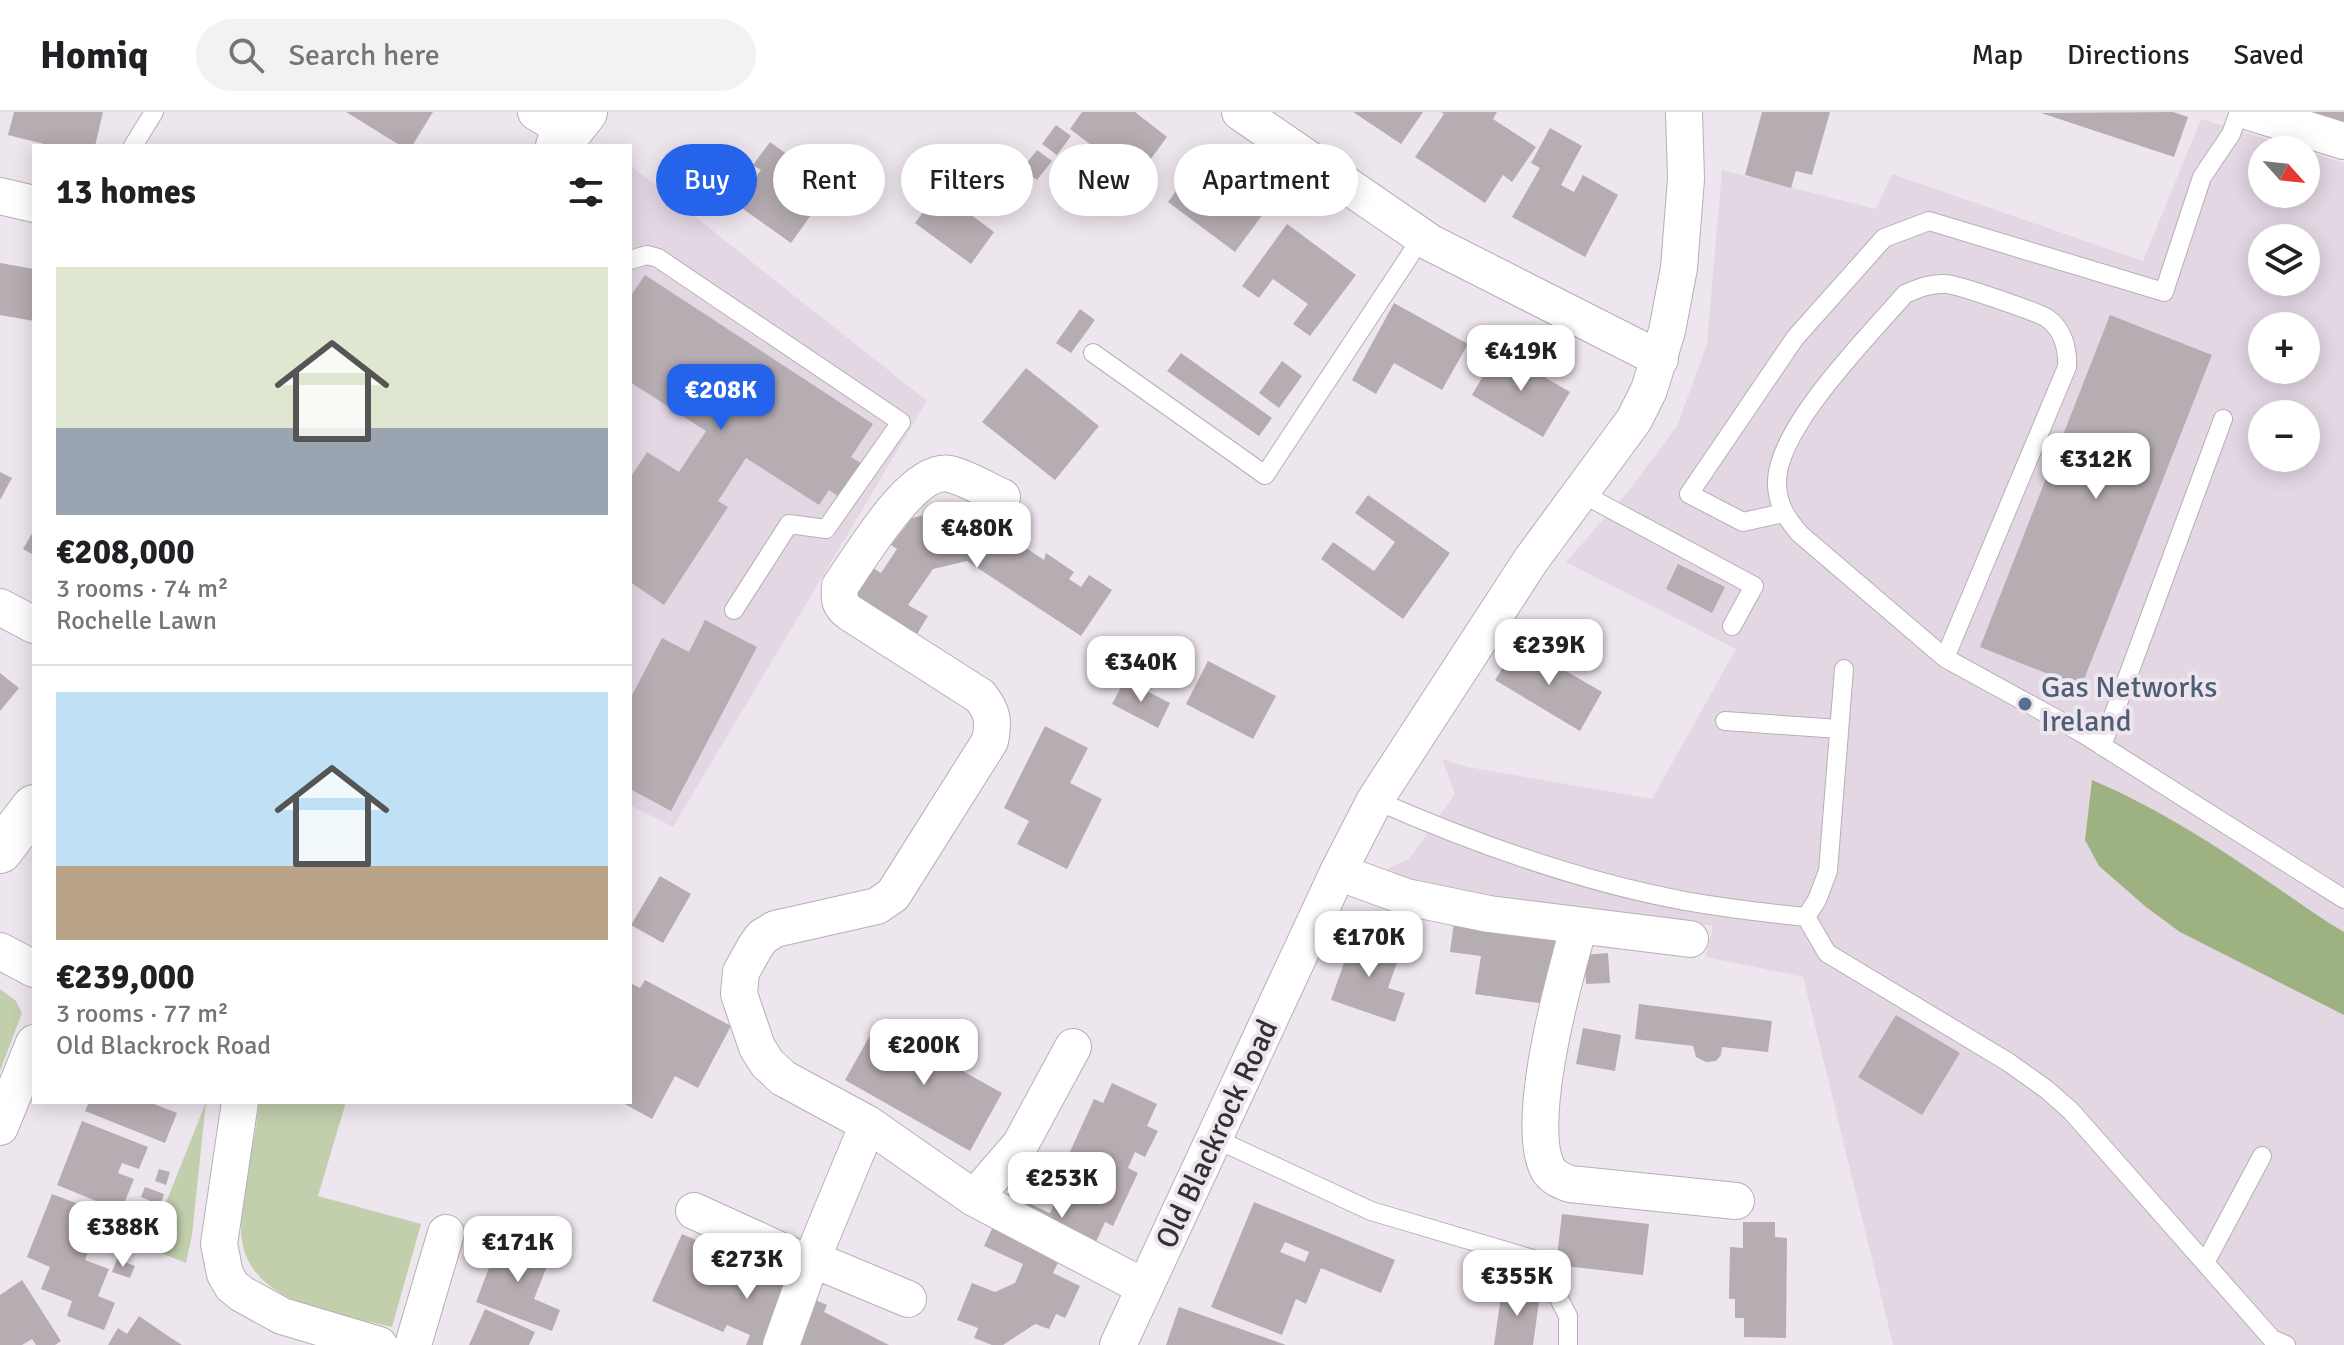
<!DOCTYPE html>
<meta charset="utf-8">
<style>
:root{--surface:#fff;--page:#f2f2f2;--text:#202124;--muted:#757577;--line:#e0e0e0;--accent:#2563eb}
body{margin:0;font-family:Signika,sans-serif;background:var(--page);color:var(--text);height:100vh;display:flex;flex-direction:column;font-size:30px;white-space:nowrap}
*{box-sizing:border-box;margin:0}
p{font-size:26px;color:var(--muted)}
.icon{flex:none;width:44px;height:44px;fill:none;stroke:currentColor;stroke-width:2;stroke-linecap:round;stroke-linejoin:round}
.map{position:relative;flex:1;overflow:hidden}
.side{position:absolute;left:32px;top:32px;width:600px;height:960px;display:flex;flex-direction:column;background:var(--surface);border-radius:0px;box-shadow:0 4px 20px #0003}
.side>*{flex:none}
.guide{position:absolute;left:656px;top:32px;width:760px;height:72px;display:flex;gap:16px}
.needle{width:52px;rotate:117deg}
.fabs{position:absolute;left:2248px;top:24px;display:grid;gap:16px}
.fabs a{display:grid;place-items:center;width:72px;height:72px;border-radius:50%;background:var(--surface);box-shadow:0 4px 20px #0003;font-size:40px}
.price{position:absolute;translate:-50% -68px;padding:0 18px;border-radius:16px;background:#fff;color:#222;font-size:26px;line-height:52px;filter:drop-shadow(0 2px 4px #0008)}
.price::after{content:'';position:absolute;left:50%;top:48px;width:24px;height:18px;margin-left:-12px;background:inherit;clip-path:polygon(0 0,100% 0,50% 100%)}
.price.selected{background:var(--accent);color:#fff}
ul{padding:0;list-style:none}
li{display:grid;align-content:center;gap:16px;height:424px;padding:0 24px}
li+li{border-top:2px solid var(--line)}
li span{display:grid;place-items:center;height:248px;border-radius:0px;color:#555}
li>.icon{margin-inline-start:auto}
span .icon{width:144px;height:144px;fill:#fffc;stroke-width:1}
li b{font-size:34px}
h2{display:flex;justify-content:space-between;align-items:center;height:96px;padding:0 24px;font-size:34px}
.pill{padding:0 28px;border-radius:36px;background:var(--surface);box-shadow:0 4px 20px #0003;font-size:28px;line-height:72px}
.pill.selected{background:var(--accent);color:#fff}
header{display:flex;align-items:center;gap:48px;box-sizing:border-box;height:112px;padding:0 40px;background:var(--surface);border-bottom:2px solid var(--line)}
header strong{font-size:38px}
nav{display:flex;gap:44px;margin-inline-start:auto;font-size:28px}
.search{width:560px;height:72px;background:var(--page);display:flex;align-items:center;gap:20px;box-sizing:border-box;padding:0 28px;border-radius:44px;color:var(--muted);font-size:30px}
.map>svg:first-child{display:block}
.built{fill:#e3d7e3;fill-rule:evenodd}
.green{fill:#c1cfac}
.forest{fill:#9eb281}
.building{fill:#b6adb2;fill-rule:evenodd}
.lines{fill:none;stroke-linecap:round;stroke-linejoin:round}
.service-casing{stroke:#b6afb6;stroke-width:20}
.minor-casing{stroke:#b6afb6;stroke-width:38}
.secondary-casing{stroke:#b6afb6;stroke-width:46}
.service{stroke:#fff;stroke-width:18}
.minor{stroke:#fff;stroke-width:36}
.secondary{stroke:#fff;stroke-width:44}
.service-dot{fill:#5c6f8a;stroke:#eee6ee;stroke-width:3}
.labels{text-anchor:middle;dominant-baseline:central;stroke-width:8;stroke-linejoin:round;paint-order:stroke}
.service-label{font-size:30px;fill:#4e5e75;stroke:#eee6ee;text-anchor:start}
.street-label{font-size:30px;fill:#333033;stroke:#eee6ee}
</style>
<header>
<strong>Homiq</strong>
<div class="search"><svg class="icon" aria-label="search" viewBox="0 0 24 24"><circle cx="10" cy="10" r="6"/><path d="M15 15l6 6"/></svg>Search here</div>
<nav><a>Map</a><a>Directions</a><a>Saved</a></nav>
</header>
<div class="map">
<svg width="2344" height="1233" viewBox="0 0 2344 1233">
<rect width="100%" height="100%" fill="#eee6ee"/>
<path class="built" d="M 2201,7 L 2302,38 L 2262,38 L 2262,82 L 2306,82 L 2306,39 L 2344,51 L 2344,1233 L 1893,1233 L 1803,865 L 1706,845 L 1713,814 L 1455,783 L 1381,760 L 1409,747 L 1455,682 L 1442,647 L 1468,655 L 1652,687 L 1736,537 L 1566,450 L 1629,378 L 1677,314 L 1707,232 L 1722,58 L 1876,97 L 1892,62 L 2143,149 ZM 2262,126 L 2306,126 L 2306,170 L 2262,170 ZM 2262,214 L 2306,214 L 2306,258 L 2262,258 ZM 2262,302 L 2306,302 L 2306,346 L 2262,346 Z
M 630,53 L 927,289 L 673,715 L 630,693 Z"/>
<path class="green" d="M 0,877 L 16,889 L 22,901 L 0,959 Z
M 206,990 L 192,1123 L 186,1151 L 148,1136 Z
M 259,990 L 346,990 L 318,1084 L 421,1112 L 392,1215 C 336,1201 242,1192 241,1117 C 240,1075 256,1032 259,990 Z"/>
<path class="forest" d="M 2092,668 C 2149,692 2206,727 2257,762 C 2286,781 2314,802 2344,820 L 2344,903 L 2180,820 L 2146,795 L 2099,754 L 2085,728 Z"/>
<path class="building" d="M 14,0 L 103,0 L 95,34 L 52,34 L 8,23 Z
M 346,0 L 433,0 L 412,34 L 401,34 Z
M 1082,0 L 1135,0 L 1167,25 L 1136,67 L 1070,17 Z
M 1353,0 L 1423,0 L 1401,32 Z
M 1441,0 L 1497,0 L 1493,7 L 1536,35 L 1512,70 L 1503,63 L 1485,91 L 1415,45 L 1444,2 Z
M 1762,0 L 1830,0 L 1812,63 L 1796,59 L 1791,76 L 1745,63 Z
M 2173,0 L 2188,5 L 2174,45 L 2041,1 Z
M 2293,0 L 2344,0 L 2344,16 Z
M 1056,13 L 1071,24 L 1057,43 L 1042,32 Z
M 1550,16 L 1582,34 L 1561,73 L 1574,80 L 1583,63 L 1618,83 L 1585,145 L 1512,105 L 1540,56 L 1531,51 Z
M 770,30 L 813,61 L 803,75 L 821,89 L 791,131 L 736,92 L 761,58 L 753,53 Z
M 1037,38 L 1052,49 L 1037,68 L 1022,57 Z
M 1199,48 L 1266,98 L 1235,140 L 1168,90 Z
M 939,79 L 994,120 L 971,152 L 915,111 Z
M 1287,112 L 1356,163 L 1310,224 L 1293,212 L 1308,192 L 1273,167 L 1259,186 L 1242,174 Z
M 0,151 L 34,157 L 34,209 L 0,203 Z
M 645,163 L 873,312 L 851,345 L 861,351 L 839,385 L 829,378 L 819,393 L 746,346 L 718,389 L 728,395 L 664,493 L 630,470 L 630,366 L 647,340 L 679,360 L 706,319 L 630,270 L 630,185 Z
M 1394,191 L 1468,232 L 1442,278 L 1394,251 L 1376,282 L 1352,268 Z
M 1080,197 L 1095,208 L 1071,241 L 1056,231 Z
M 2110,203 L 2212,243 L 2081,575 L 1980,535 Z
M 1498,238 L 1570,280 L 1543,325 L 1472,283 Z
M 1181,241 L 1272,306 L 1259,324 L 1167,259 Z
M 1282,249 L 1302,264 L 1279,296 L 1259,281 Z
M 1026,256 L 1099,314 L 1055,368 L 982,310 Z
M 0,360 L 12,366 L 0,388 Z
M 1368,383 L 1450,441 L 1403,507 L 1321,447 L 1333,430 L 1374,459 L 1395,430 L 1355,401 Z
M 962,394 L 981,406 L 973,418 L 992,430 L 1006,408 L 1027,422 L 1020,432 L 1044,448 L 1046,441 L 1074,460 L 1069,467 L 1081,475 L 1089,463 L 1112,478 L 1081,524 L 967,449 L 933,457 L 908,493 L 928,504 L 917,522 L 852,483 L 871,455 L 881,461 L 897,437 L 891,433 L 912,406 Z
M 34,418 L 34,443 L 23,437 Z
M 1678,452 L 1725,475 L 1712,501 L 1666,477 Z
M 705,508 L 757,535 L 671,699 L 630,677 L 630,587 L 662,526 L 689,540 Z
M 1518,531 L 1602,580 L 1580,619 L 1495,568 Z
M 1208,549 L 1276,584 L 1253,627 L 1186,592 Z
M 0,561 L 19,576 L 0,599 Z
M 1125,568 L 1170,591 L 1158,616 L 1112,592 Z
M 1045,614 L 1088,636 L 1070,671 L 1102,687 L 1067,757 L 1017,732 L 1029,709 L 1004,696 Z
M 660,764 L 691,782 L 663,831 L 631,813 Z
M 1454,810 L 1556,824 L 1546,892 L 1475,882 L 1481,844 L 1450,840 Z
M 1354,822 L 1401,839 L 1388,876 L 1405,881 L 1395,910 L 1331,888 Z
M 1608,841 L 1610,871 L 1586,872 L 1584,843 Z
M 645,868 L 731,914 L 698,976 L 675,964 L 652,1007 L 621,990 L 630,990 L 630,871 L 640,876 Z
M 1639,892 L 1772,909 L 1768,940 L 1722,935 L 1721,943 L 1716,949 L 1706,950 L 1696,945 L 1693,934 L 1635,927 Z
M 1896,903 L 1960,941 L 1922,1003 L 1858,965 Z
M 877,911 L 1002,981 L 970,1039 L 845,968 Z
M 1583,916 L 1621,923 L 1615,959 L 1576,952 Z
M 1112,971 L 1157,992 L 1147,1014 L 1158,1019 L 1145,1045 L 1135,1040 L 1128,1056 L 1138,1061 L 1113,1114 L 1105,1110 L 1096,1130 L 1073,1119 L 1053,1161 L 1080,1174 L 1065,1206 L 1056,1202 L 1049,1217 L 1035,1212 L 1003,1233 L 992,1233 L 974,1226 L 978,1216 L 957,1208 L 972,1171 L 995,1180 L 1015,1171 L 1023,1152 L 984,1134 L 1008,1082 L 1050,1101 L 1060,1080 L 1053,1077 L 1094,987 L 1103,991 Z
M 89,990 L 149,990 L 177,1001 L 165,1031 L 85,999 Z
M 82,1009 L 148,1035 L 139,1057 L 122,1051 L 118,1061 L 134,1067 L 121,1099 L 57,1073 Z
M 159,1057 L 170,1060 L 166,1073 L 155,1069 Z
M 145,1075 L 164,1082 L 160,1093 L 141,1085 Z
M 52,1082 L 121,1108 L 113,1128 L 95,1121 L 85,1148 L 109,1157 L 98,1184 L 115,1191 L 104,1218 L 67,1204 L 72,1189 L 41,1177 L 50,1155 L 27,1145 Z
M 1254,1090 L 1395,1148 L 1381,1181 L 1321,1156 L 1306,1192 L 1296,1187 L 1282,1223 L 1211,1195 ZM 1285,1130 L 1309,1140 L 1305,1150 L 1280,1140 Z
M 1562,1102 L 1649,1112 L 1643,1163 L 1556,1153 Z
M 1743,1110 L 1775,1110 L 1775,1125 L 1787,1126 L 1786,1226 L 1744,1225 L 1744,1206 L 1735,1206 L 1735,1187 L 1729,1187 L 1730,1135 L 1743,1136 Z
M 682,1122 L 755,1154 L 750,1164 L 765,1171 L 767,1167 L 827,1193 L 824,1200 L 889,1233 L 746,1233 L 750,1223 L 727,1213 L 723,1220 L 652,1189 Z
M 501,1124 L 551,1144 L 534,1187 L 560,1198 L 552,1219 L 476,1190 Z
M 117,1147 L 135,1154 L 130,1166 L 112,1160 Z
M 22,1168 L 61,1229 L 55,1233 L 36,1233 L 32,1227 L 22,1233 L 0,1233 L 0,1183 Z
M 1502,1177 L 1540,1182 L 1533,1233 L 1494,1233 Z
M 1179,1195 L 1286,1233 L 1166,1233 Z
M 485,1197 L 535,1220 L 529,1233 L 469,1233 Z
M 139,1204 L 171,1226 L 182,1233 L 108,1233 L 118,1216 L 127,1222 Z"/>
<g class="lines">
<g class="service-casing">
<path id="service" d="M 133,34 L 154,0
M 630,148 L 647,143 L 658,146 L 901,310 L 826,417 L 789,412 L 734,498
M 1093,241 L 1265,363 L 1422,125
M 1581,381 L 1754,474 L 1732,514
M 1783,401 L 1743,410 L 1689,382 L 1795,226 L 1884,126 L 1929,109 L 2164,180 L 2202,65 L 2231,22 L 2239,0
M 1945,546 L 2067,255 C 2068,237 2063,217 2047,206 C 2037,200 1956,172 1946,172 C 1931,171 1919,176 1905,182 C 1869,224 1774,318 1777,373 C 1778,394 1787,407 1800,422 L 1945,546 L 2082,621 L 2344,787
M 1725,609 L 1839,617
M 2102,634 L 2223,307
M 1375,688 C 1471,730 1582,770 1685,789 C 1725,796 1766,801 1806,805 L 1827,841 L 2008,950 L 2046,977 L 2071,999 L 2272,1227 L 2286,1233
M 1806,805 L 1817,788 L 1828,759 L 1844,557
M 1214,1026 L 1371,1099 L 1533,1147 L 1550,1169 L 1568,1204 L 1568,1233
M 2205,1151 L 2262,1044"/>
</g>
<g class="minor-casing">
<path id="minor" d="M 536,0 L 569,20
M 1240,0 L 1431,131 L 1660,247
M 2250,0 L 2344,29
M 0,84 L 34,92
M 1002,385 C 986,378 967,366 950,362 C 912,354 860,447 840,474 C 839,488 839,493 850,501 L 980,584 C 993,600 994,609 990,629 L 893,783 L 877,794 L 775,817 L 762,825 L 755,835 L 741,860 L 739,882 L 757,935 L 767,951 L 783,966 L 868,1012 L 974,1086 L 1144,1175
M 0,495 L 34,513
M 1338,760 L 1406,785 L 1489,802 L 1690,827
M 1579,814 C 1565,863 1522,1016 1549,1059 C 1554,1066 1562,1069 1570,1072 L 1736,1089
M 0,839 L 34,857
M 240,990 L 219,1132 L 225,1162 L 232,1174 L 242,1182 L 282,1204 L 379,1233
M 0,1015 L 34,931
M 974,1086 L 1020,1033 L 1073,935
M 694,1099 L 810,1152
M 812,1147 L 908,1187
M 413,1233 L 446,1121
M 781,1233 L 810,1152 L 868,1012
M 1118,1233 L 1338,760 L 1375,688 L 1531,448 L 1634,308 L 1649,278 L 1667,219 L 1679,156 L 1686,67 L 1684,0"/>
</g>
<g class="secondary-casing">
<path id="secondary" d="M 558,34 L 585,0
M 0,739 L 34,695"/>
</g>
<use href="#service" class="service"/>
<use href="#minor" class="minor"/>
<use href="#secondary" class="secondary"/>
</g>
<circle class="service-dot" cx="2025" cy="592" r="8"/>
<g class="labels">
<g class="service-label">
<text x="2041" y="575">Gas Networks<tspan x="2041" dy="34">Ireland</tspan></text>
</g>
<g class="street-label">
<text transform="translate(1217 1022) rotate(-65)">Old Blackrock Road</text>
</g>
</g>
</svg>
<div class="fabs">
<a><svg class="needle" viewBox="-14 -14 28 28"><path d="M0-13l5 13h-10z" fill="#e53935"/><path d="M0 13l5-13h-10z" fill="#757577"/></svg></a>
<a><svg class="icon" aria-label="layers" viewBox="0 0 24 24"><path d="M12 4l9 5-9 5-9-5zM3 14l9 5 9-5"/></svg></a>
<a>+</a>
<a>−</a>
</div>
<b class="price" style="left:1521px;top:281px">€419K</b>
<b class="price selected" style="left:721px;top:320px">€208K</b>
<b class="price" style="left:2096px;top:389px">€312K</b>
<b class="price" style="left:977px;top:458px">€480K</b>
<b class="price" style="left:1549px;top:575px">€239K</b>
<b class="price" style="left:1141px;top:592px">€340K</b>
<b class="price" style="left:1369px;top:867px">€170K</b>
<b class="price" style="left:924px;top:975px">€200K</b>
<b class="price" style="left:1062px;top:1108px">€253K</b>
<b class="price" style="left:123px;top:1157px">€388K</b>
<b class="price" style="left:518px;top:1172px">€171K</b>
<b class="price" style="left:747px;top:1189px">€273K</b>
<b class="price" style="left:1517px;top:1206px">€355K</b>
<div class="guide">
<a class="pill selected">Buy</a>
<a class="pill">Rent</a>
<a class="pill">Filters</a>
<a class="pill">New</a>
<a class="pill">Apartment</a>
</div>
<section class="side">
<h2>13 homes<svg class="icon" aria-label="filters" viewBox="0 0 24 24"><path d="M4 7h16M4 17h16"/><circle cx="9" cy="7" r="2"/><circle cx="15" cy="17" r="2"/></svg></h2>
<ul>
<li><span style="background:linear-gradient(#dfe7d0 65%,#9aa5b1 0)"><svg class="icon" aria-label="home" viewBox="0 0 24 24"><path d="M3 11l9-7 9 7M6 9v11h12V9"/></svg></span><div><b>€208,000</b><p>3 rooms · 74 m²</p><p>Rochelle Lawn</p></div></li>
<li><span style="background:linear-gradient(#bfe0f5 70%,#b9a48a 0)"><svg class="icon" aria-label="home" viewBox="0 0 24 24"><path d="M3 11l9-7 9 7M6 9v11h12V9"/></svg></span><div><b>€239,000</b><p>3 rooms · 77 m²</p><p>Old Blackrock Road</p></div></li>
</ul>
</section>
</div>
